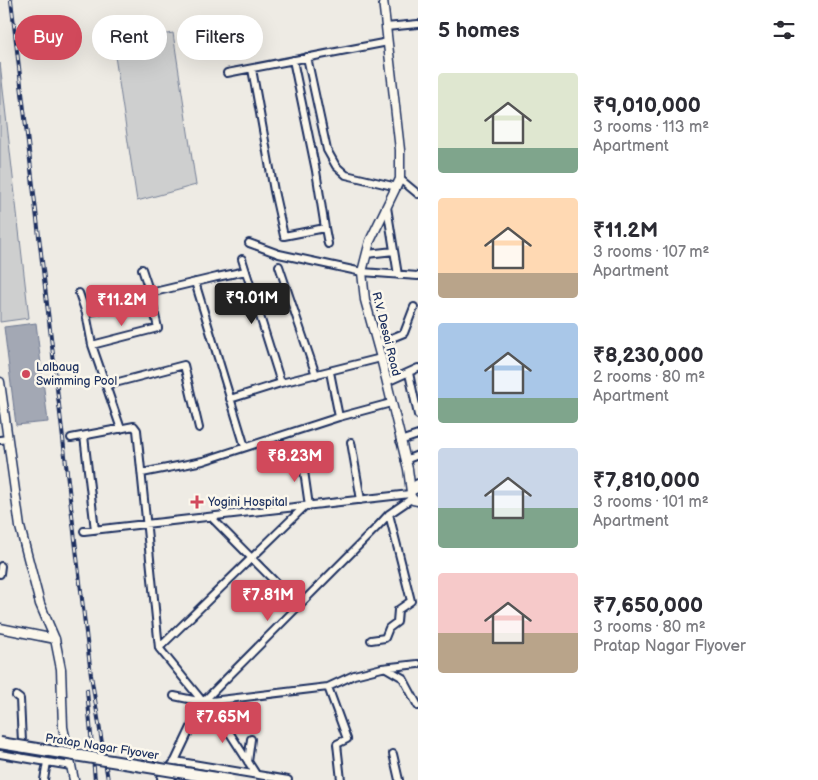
<!DOCTYPE html>
<meta charset="utf-8">
<style>
:root{--surface:#fff;--page:#f7f7f7;--text:#2b2b33;--muted:#7c7c81;--accent:#d1495b}
body{margin:0;font-family:"Balsamiq Sans",sans-serif;background:var(--page);color:var(--text);height:100vh;display:flex;flex-direction:column;font-size:19px;white-space:nowrap}
*{box-sizing:border-box;margin:0}
p{font-size:16px;color:var(--muted)}
.icon{flex:none;width:28px;height:28px;fill:none;stroke:currentColor;stroke-width:2;stroke-linecap:round;stroke-linejoin:round}
.map{position:relative;flex:1;overflow:hidden}
.drawer{display:flex;flex-direction:column;background:var(--surface);width:400px}
.drawer>*{flex:none}
.top-card{position:absolute;left:15px;top:15px;width:328px;height:45px;display:flex;gap:10px}
.price{position:absolute;translate:-50% -42px;padding:0 11px;border-radius:5px;background:var(--accent);color:#fff;font-size:16px;line-height:32px;filter:drop-shadow(0 1px 2px #0008)}
.price::after{content:'';position:absolute;left:50%;top:30px;width:15px;height:11px;margin-left:-8px;background:inherit;clip-path:polygon(0 0,100% 0,50% 100%)}
.price.current{background:#222;color:#fff}
ul{padding:0;list-style:none}
li{display:flex;align-items:center;gap:15px;height:125px;padding:0 20px}
li span{display:grid;place-items:center;flex:none;width:140px;height:100px;border-radius:5px;color:#555}
li>.icon{margin-inline-start:auto}
span .icon{width:60px;height:60px;fill:#fffc;stroke-width:1}
li b{font-size:21px}
h2{display:flex;justify-content:space-between;align-items:center;height:60px;padding:0 20px;font-size:21px}
.chip{padding:0 18px;border-radius:22px;background:var(--surface);box-shadow:0 5px 20px #0002;font-size:18px;line-height:45px}
.chip.current{background:var(--accent);color:#fff}
main{display:flex;flex:1;min-height:0}
.map>svg:first-child{display:block}
.green{fill:#cecfcf;stroke:#747f96}
.water{fill:#a3a8b4;stroke:#6d7892}
.lines{fill:none;stroke-linecap:round;stroke-linejoin:round}
.minor-casing{stroke:#1b2f5e;stroke-width:10}
.tertiary-casing{stroke:#1b2f5e;stroke-width:11}
.minor{stroke:#fbf7ec;stroke-width:6}
.tertiary{stroke:#fbf7ec;stroke-width:8}
.rail-casing{stroke:#1b2f5e;stroke-width:4}
.rail{stroke:#fbf7ec;stroke-width:2;stroke-dasharray:5.5;stroke-linecap:butt}
.primary-bridge-casing{stroke:#1b2f5e;stroke-width:14;stroke-linecap:butt}
.primary-bridge{stroke:#fbf7ec;stroke-width:10}
.poi-dot{fill:#d1495b;stroke:#fbf7ec;stroke-width:2}
.labels{text-anchor:middle;dominant-baseline:central;stroke-width:5;stroke-linejoin:round;paint-order:stroke}
.street-label{font-size:12px;fill:#1b2f5e;stroke:#fbf7ec}
.poi-label{font-size:12px;fill:#1b2f5e;stroke:#fbf7ec;text-anchor:start}
</style>
<main>
<div class="map">
<svg width="418" height="780" viewBox="0 0 418 780">
<rect width="100%" height="100%" fill="#eeebe4"/>
<filter id="ink" filterUnits="userSpaceOnUse"><feTurbulence type="fractalNoise" baseFrequency=".02" numOctaves="2"/><feDisplacementMap in="SourceGraphic" scale="10" xChannelSelector="R" yChannelSelector="G"/><feConvolveMatrix kernelMatrix="1 2 1 2 8 2 1 2 1" color-interpolation-filters="sRGB"/></filter>
<g filter="url(#ink)">
<path class="green" d="M 173,33 L 196,185 L 137,201 L 113,43 Z
M 0,63 L 29,318 L 0,322 Z"/>
<path class="water" d="M 36,323 L 48,422 L 16,425 L 4,327 Z"/>
<g class="lines">
<g class="minor-casing">
<path id="minor" d="M 386,27 L 418,24
M 307,57 L 327,150 L 336,166 L 346,175 L 397,187
M 293,60 L 316,171 L 325,228
M 252,69 L 274,191 L 284,236 L 325,228 L 328,244
M 227,73 L 388,42
M 400,179 L 418,194
M 387,207 L 398,275
M 249,243 L 279,254 L 362,272 L 418,276
M 367,254 L 394,251
M 242,259 L 281,383
M 279,266 L 316,375
M 195,282 L 245,447
M 79,293 L 86,313 L 92,345 L 121,429
M 150,293 L 217,277 L 246,271
M 86,313 L 151,297
M 377,344 L 404,333 L 414,307
M 92,345 L 158,328 L 150,293 L 142,269
M 409,373 L 418,415
M 387,382 L 418,368
M 107,385 L 184,365 L 199,428
M 230,399 L 281,383 L 381,358
M 339,417 L 391,403
M 84,436 L 95,530
M 71,438 L 134,426 L 137,430 L 159,648 L 203,702 L 222,721 L 256,774
M 0,440 L 8,439
M 400,441 L 418,435
M 351,442 L 361,500
M 302,457 L 309,506
M 405,460 L 418,455
M 142,473 L 203,461 L 339,417 L 330,372
M 416,484 L 418,483
M 211,517 L 299,606
M 84,531 L 410,494
M 0,574 L 1,566
M 371,640 L 385,638 L 389,628 L 397,622 L 398,610 L 411,601 L 389,514
M 159,648 L 305,506
M 386,668 L 403,678 L 418,706
M 328,687 L 347,739 L 337,744 L 341,780
M 16,696 L 20,699 L 22,742
M 174,696 L 203,702 L 328,687 L 354,675 L 382,668 L 418,664
M 0,754 L 71,766
M 393,754 L 399,780
M 175,761 L 288,780
M 248,762 L 251,739
M 44,780 L 47,762
M 172,780 L 161,778 L 175,761 L 203,702 L 376,528 L 389,514 L 411,499"/>
</g>
<g class="tertiary-casing">
<path id="tertiary" d="M 383,0 L 400,150 L 400,179 L 370,241 L 362,272 L 365,300 L 381,358 L 408,469 L 411,492
M 0,382 L 20,527 L 40,604 L 55,639 L 61,669 L 63,727 L 74,780
M 418,488 L 412,490 L 410,494 L 413,500 L 418,501
M 0,628 L 55,639"/>
</g>
<use href="#minor" class="minor"/>
<use href="#tertiary" class="tertiary"/>
<g class="rail-casing">
<path id="rail" d="M 11,0 L 91,675 L 108,780
M 87,690 L 95,780"/>
</g>
<use href="#rail" class="rail"/>
<g class="primary-bridge-casing">
<path id="primary-bridge" d="M 0,743 L 229,780"/>
</g>
<use href="#primary-bridge" class="primary-bridge"/>
</g>
</g>
<g class="poi-dot">
<circle cx="26" cy="374" r="5"/>
<path d="M194.5 494.5h5v5h5v5h-5v5h-5v-5h-5v-5h5z"/>
</g>
<g class="labels">
<g class="street-label">
<text transform="translate(386 334) rotate(76)">R.V. Desai Road</text>
<text transform="translate(102 747) rotate(9)">Pratap Nagar Flyover</text>
</g>
<g class="poi-label">
<text x="36" y="367">Lalbaug<tspan x="36" dy="14">Swimming Pool</tspan></text>
<text x="208" y="502">Yogini Hospital</text>
</g>
</g>
</svg>
<b class="price current" style="left:252px;top:325px">₹9.01M</b>
<b class="price" style="left:122px;top:327px">₹11.2M</b>
<b class="price" style="left:295px;top:483px">₹8.23M</b>
<b class="price" style="left:268px;top:622px">₹7.81M</b>
<b class="price" style="left:223px;top:744px">₹7.65M</b>
<div class="top-card">
<a class="chip current">Buy</a>
<a class="chip">Rent</a>
<a class="chip">Filters</a>
</div>
</div>
<section class="drawer">
<h2>5 homes<svg class="icon" aria-label="filters" viewBox="0 0 24 24"><path d="M4 7h16M4 17h16"/><circle cx="9" cy="7" r="2"/><circle cx="15" cy="17" r="2"/></svg></h2>
<ul>
<li><span style="background:linear-gradient(#dfe7d0 75%,#7fa58c 0)"><svg class="icon" aria-label="home" viewBox="0 0 24 24"><path d="M3 11l9-7 9 7M6 9v11h12V9"/></svg></span><div><b>₹9,010,000</b><p>3 rooms · 113 m²</p><p>Apartment</p></div></li>
<li><span style="background:linear-gradient(#ffd9b3 75%,#b9a48a 0)"><svg class="icon" aria-label="home" viewBox="0 0 24 24"><path d="M3 11l9-7 9 7M6 9v11h12V9"/></svg></span><div><b>₹11.2M</b><p>3 rooms · 107 m²</p><p>Apartment</p></div></li>
<li><span style="background:linear-gradient(#a9c7e8 75%,#7fa58c 0)"><svg class="icon" aria-label="home" viewBox="0 0 24 24"><path d="M3 11l9-7 9 7M6 9v11h12V9"/></svg></span><div><b>₹8,230,000</b><p>2 rooms · 80 m²</p><p>Apartment</p></div></li>
<li><span style="background:linear-gradient(#c9d6e8 60%,#7fa58c 0)"><svg class="icon" aria-label="home" viewBox="0 0 24 24"><path d="M3 11l9-7 9 7M6 9v11h12V9"/></svg></span><div><b>₹7,810,000</b><p>3 rooms · 101 m²</p><p>Apartment</p></div></li>
<li><span style="background:linear-gradient(#f6c9c9 60%,#b9a48a 0)"><svg class="icon" aria-label="home" viewBox="0 0 24 24"><path d="M3 11l9-7 9 7M6 9v11h12V9"/></svg></span><div><b>₹7,650,000</b><p>3 rooms · 80 m²</p><p>Pratap Nagar Flyover</p></div></li>
</ul>
</section>
</main>
